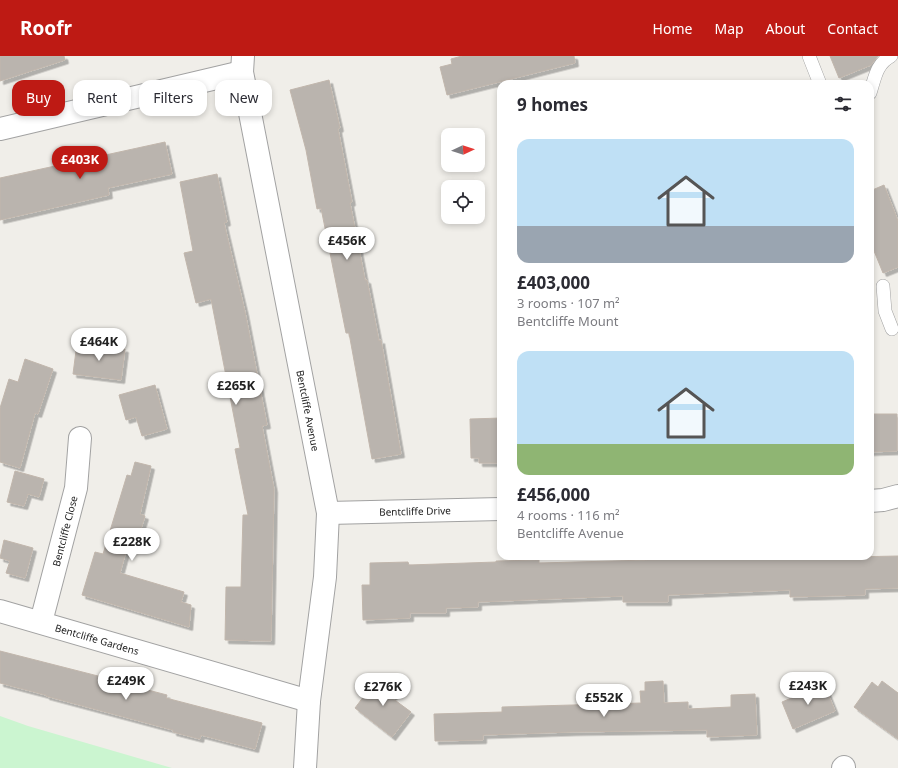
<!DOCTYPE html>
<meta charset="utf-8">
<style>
:root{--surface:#fff;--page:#f2f2f3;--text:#2b2b33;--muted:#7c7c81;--accent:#be1a14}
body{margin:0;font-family:"Noto Sans",sans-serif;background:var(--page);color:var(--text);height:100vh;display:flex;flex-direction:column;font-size:15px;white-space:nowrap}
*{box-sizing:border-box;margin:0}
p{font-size:13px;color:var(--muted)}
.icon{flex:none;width:22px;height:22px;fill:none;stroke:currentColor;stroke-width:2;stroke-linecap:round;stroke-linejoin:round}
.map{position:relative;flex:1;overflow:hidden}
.drawer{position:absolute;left:497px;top:24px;width:377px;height:480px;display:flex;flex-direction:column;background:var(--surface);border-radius:12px;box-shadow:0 2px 6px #0003}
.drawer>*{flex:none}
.hud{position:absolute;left:12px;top:24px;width:380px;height:36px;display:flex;gap:8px}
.needle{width:26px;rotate:86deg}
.buttons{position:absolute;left:441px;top:72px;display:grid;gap:8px}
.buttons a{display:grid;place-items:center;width:44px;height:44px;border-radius:8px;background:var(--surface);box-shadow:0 2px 6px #0003;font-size:20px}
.price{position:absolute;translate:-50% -34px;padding:0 9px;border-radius:14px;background:#fff;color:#222;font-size:13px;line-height:26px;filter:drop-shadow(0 1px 2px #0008)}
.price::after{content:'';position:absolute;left:50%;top:24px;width:12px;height:9px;margin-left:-6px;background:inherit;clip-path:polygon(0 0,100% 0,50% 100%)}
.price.on{background:var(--accent);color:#fff}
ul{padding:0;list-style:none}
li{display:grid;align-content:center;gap:8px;height:212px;padding:0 20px}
li span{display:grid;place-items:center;height:124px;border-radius:12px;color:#555}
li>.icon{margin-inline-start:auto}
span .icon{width:72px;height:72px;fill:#fffc;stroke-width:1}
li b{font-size:17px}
h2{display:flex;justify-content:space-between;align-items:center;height:48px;padding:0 20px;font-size:17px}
.chip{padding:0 14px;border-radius:12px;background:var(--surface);box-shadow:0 2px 6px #0003;font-size:14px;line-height:36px}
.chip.on{background:var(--accent);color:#fff}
header{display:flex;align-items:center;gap:24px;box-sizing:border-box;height:56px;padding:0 20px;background:var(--accent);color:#fff}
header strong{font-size:19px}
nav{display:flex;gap:22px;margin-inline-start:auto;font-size:14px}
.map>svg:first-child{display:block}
.park{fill:#cbf5d0}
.building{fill:#bab4ae;stroke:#c1b6ac;filter:url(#shadow)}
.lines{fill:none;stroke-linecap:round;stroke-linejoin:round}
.lane-casing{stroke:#a2a2a2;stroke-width:14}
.street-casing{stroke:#a2a2a2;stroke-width:24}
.lane{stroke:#fff;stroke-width:13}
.street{stroke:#fff;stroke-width:22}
.labels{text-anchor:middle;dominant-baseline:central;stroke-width:3;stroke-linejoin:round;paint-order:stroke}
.street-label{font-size:10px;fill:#212121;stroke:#fff}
</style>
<header>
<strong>Roofr</strong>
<nav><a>Home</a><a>Map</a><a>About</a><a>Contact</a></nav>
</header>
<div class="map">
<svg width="898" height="712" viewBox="0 0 898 712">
<defs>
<filter id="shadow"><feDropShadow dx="3.5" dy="3.5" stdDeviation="0" flood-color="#0004"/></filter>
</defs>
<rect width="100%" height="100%" fill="#f0eee9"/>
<path class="park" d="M 0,660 L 28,670 L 172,712 L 0,712 Z"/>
<path class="building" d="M 0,0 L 64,0 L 65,4 L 0,25 Z
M 462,0 L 574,0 L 575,7 L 447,39 L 440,11 L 452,8 L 451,3 Z
M 830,0 L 878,0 L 871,9 L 839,22 Z
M 329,24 L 340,72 L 338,73 L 352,146 L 350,147 L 365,224 L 367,224 L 379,285 L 381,284 L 401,398 L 372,403 L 349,277 L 346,277 L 321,152 L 317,153 L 306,94 L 290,34 Z
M 165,86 L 172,118 L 108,132 L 109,139 L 0,164 L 0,122 Z
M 217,118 L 227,166 L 224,167 L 245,256 L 267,369 L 262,370 L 274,433 L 271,585 L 225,584 L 226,531 L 241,531 L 243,459 L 248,459 L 235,393 L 240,392 L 211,243 L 196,247 L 184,197 L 193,195 L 180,126 Z
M 884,129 L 898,165 L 898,211 L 883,217 L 870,185 L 870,135 Z
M 77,287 L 125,293 L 121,324 L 73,318 Z
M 25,303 L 53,313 L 38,358 L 35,357 L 20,412 L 0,406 L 0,352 L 9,323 L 18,326 Z
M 155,329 L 167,373 L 142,380 L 136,361 L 126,364 L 119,339 Z
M 870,358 L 897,358 L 897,395 L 870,396 Z
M 501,362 L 501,407 L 479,407 L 479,402 L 471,402 L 470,363 Z
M 135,406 L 151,410 L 140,458 L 145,460 L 139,479 L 131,477 L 120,517 L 184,536 L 181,546 L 191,549 L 189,571 L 82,539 L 95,496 L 103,498 L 127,419 L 131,420 Z
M 15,415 L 44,423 L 39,441 L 28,438 L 24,450 L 7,446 Z
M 4,484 L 33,492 L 25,522 L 6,517 L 10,505 L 0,502 Z
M 757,500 L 800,500 L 800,502 L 898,500 L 898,532 L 865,533 L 865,539 L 790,541 L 790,534 L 668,539 L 668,546 L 623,546 L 623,540 L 478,546 L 478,551 L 446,552 L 446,557 L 410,557 L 410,562 L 363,564 L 362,529 L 370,529 L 370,507 L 408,506 L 409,509 L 496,506 L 496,505 L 539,504 L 539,507 L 757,501 Z
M 0,595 L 102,621 L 102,622 L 167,639 L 166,642 L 262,667 L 255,693 L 201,679 L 200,683 L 173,676 L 173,674 L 46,640 L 46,639 L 0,627 Z
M 379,620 L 398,634 L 392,642 L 411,656 L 392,681 L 355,652 Z
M 663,625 L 664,647 L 688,646 L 688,653 L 731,651 L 731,639 L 755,638 L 757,679 L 707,681 L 707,674 L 572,676 L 483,679 L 483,684 L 435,685 L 434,658 L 502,656 L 502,651 L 641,647 L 640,635 L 645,635 L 645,626 Z
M 882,625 L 898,637 L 898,683 L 854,651 L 872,626 L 878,631 Z
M 824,628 L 835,655 L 793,673 L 782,646 Z"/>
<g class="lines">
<g class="lane-casing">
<path id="lane" d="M 809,0 L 820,28
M 870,37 C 875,22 876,8 891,0
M 883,230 L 885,255 L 892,273"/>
</g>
<g class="street-casing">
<g id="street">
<path id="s1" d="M 243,0 L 242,16 L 328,457 L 325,521 L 309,645 L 305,712"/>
<path d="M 0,73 L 242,16"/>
<path d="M 870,445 L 883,444 L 898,440"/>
<path id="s2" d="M 328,457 L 501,453"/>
<path id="s3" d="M 0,555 L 309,645"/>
<path id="s4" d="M 41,566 L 76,432 L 80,382"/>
<path d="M 843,712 L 844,711"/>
</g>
</g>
<use href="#lane" class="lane"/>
<use href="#street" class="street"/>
</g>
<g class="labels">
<g class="street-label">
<text stroke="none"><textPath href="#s1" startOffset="361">Bentcliffe Avenue</textPath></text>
<text stroke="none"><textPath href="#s2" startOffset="87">Bentcliffe Drive</textPath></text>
<text stroke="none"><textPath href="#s4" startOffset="94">Bentcliffe Close</textPath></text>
<text stroke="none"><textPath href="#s3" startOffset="101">Bentcliffe Gardens</textPath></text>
</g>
</g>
</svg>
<div class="buttons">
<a><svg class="needle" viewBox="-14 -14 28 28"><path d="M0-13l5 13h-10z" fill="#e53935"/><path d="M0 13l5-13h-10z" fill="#7c7c81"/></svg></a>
<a><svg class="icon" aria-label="locate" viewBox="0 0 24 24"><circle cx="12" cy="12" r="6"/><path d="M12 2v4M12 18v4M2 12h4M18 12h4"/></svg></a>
</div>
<b class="price on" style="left:80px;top:124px">£403K</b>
<b class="price" style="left:347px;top:205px">£456K</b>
<b class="price" style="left:99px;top:306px">£464K</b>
<b class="price" style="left:236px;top:350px">£265K</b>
<b class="price" style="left:132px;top:506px">£228K</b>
<b class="price" style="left:126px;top:645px">£249K</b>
<b class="price" style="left:808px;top:650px">£243K</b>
<b class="price" style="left:383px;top:651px">£276K</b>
<b class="price" style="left:604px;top:662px">£552K</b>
<div class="hud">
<a class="chip on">Buy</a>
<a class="chip">Rent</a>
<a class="chip">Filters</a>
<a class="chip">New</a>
</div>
<section class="drawer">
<h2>9 homes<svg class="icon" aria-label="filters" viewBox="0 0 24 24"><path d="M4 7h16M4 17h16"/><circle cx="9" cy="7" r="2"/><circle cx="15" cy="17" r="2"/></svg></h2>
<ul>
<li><span style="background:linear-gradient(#bfe0f5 70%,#9aa5b1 0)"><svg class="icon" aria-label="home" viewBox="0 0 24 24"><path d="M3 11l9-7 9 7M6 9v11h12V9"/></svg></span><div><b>£403,000</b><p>3 rooms · 107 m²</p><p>Bentcliffe Mount</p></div></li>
<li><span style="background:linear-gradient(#bfe0f5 75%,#8fb573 0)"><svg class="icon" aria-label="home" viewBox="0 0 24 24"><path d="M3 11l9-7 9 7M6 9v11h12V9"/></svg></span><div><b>£456,000</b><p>4 rooms · 116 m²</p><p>Bentcliffe Avenue</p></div></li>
</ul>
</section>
</div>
